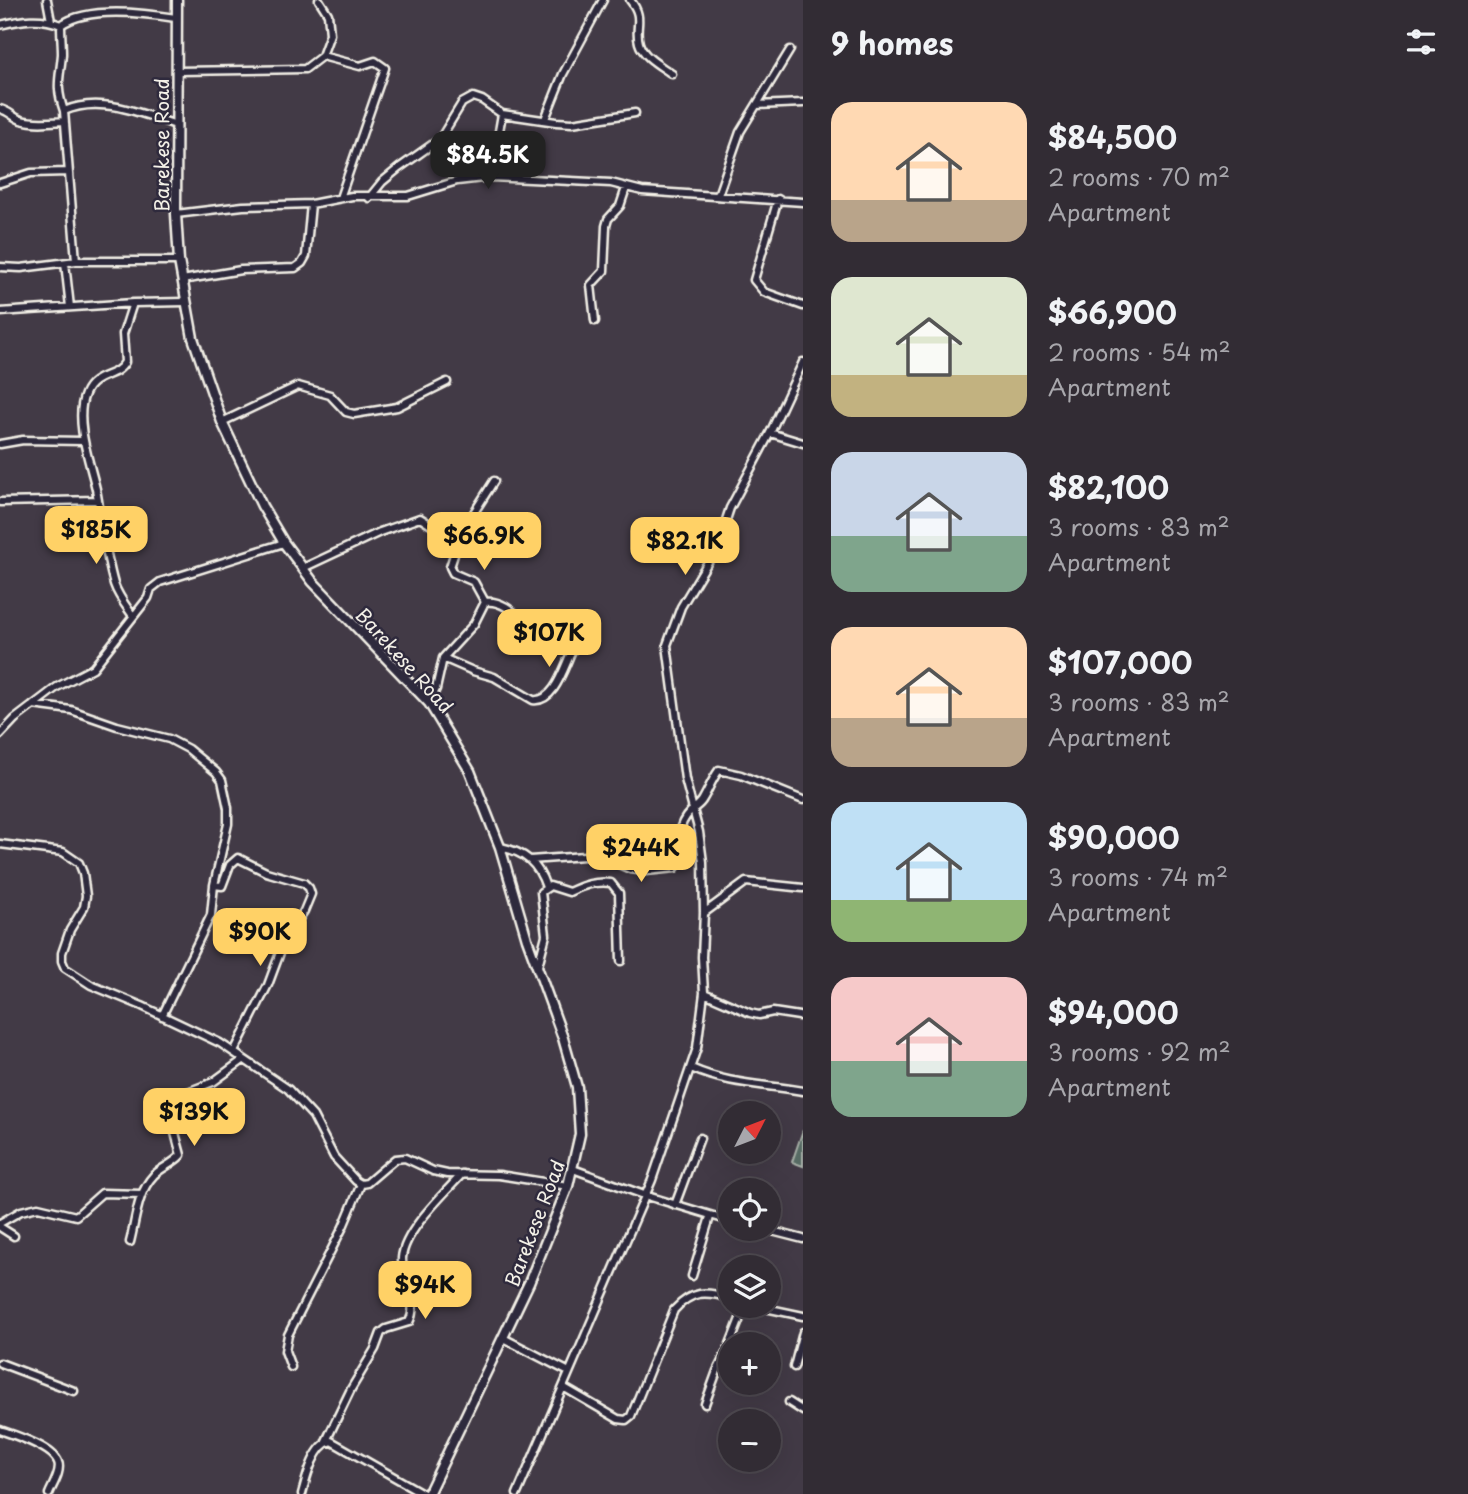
<!DOCTYPE html>
<meta charset="utf-8">
<style>
:root{--surface:#322c34;--page:#3a343c;--text:#f1f3f6;--muted:#a8a7ac;--line:#4d484f;--accent:#ffd166}
body{margin:0;font-family:"Playpen Sans",sans-serif;background:var(--page);color:var(--text);height:100vh;display:flex;flex-direction:column;font-size:26px;white-space:nowrap}
*{box-sizing:border-box;margin:0}
p{font-size:23px;color:var(--muted)}
.icon{flex:none;width:38px;height:38px;fill:none;stroke:currentColor;stroke-width:2;stroke-linecap:round;stroke-linejoin:round}
.map{position:relative;flex:1;overflow:hidden}
.panel{display:flex;flex-direction:column;background:var(--surface);width:665px}
.panel>*{flex:none}
.needle{width:46px;rotate:48deg}
.tools{position:absolute;left:718px;top:1101px;display:grid;gap:14px}
.tools a{display:grid;place-items:center;width:63px;height:63px;border-radius:50%;background:var(--surface);box-shadow:0 7px 28px #0002,0 0 0 2px var(--line);font-size:35px}
.price{position:absolute;translate:-50% -60px;padding:0 16px;border-radius:14px;background:var(--accent);color:#111;font-size:23px;line-height:46px;filter:drop-shadow(0 2px 4px #0008)}
.price::after{content:'';position:absolute;left:50%;top:42px;width:21px;height:16px;margin-left:-10px;background:inherit;clip-path:polygon(0 0,100% 0,50% 100%)}
.price.selected{background:#222;color:#fff}
ul{padding:0;list-style:none}
li{display:flex;align-items:center;gap:21px;height:175px;padding:0 28px}
li span{display:grid;place-items:center;flex:none;width:196px;height:140px;border-radius:21px;color:#555}
li>.icon{margin-inline-start:auto}
span .icon{width:84px;height:84px;fill:#fffc;stroke-width:1}
li b{font-size:30px}
h2{display:flex;justify-content:space-between;align-items:center;height:84px;padding:0 28px;font-size:30px}
main{display:flex;flex:1;min-height:0}
.map>svg:first-child{display:block}
.green{fill:#586c65;stroke:#a6aea6;stroke-width:2}
.lines{fill:none;stroke-linecap:round;stroke-linejoin:round}
.minor-casing{stroke:#f4f1e8;stroke-width:11}
.major-casing{stroke:#f4f1e8;stroke-width:13}
.minor{stroke:#2f2a3d;stroke-width:6}
.major{stroke:#2f2a3d;stroke-width:8}
.labels{text-anchor:middle;dominant-baseline:central;stroke-width:5;stroke-linejoin:round;paint-order:stroke}
.street-label{font-size:19px;fill:#f4f1e8;stroke:#2f2a3d}
</style>
<main>
<div class="map">
<svg width="803" height="1494" viewBox="0 0 803 1494">
<rect width="100%" height="100%" fill="#423a46"/>
<filter id="ink" filterUnits="userSpaceOnUse"><feTurbulence type="fractalNoise" baseFrequency=".0143" numOctaves="2"/><feDisplacementMap in="SourceGraphic" scale="14" xChannelSelector="R" yChannelSelector="G"/><feConvolveMatrix kernelMatrix="1 2 1 2 8 2 1 2 1" color-interpolation-filters="sRGB"/></filter>
<g filter="url(#ink)">
<path class="green" d="M 803,1130 L 803,1166 L 792,1162 Z"/>
<g class="lines">
<g class="minor-casing">
<path id="minor" d="M 47,0 L 51,21
M 630,0 C 645,18 634,26 639,43 C 643,57 661,66 672,74
M 0,25 C 21,20 40,16 61,25 C 61,35 62,45 62,54 C 60,79 55,85 64,111 L 76,261
M 61,25 C 87,6 145,13 176,18
M 322,56 L 360,66 L 375,61 L 385,68 L 340,198
M 177,71 L 305,69 L 322,56 L 330,34 L 328,14 L 319,0
M 757,105 L 803,103
M 0,109 C 9,111 13,117 21,120 C 35,124 51,122 64,121
M 64,111 C 100,95 141,113 176,125
M 545,119 L 563,74 L 603,0
M 491,177 L 502,114
M 0,183 L 31,173 L 68,172
M 718,195 L 740,132 L 790,50
M 369,198 L 382,182 L 399,168 L 440,139 L 462,103 L 473,97 L 482,100 L 502,114 L 556,122 L 572,123 L 635,113
M 778,199 L 754,280 L 764,292 L 803,306
M 176,214 L 243,206 L 311,204 L 352,196 L 408,196 L 457,181 L 491,177 L 611,183 L 642,191 L 803,202
M 65,263 L 70,307
M 0,267 L 21,268 L 76,261 L 179,261
M 182,280 L 241,270 L 295,268 L 302,263 L 306,256 L 311,204
M 133,303 L 123,334 L 125,362 C 116,379 94,372 85,394 C 74,420 90,463 96,489 C 102,521 105,553 114,584 C 118,596 126,606 133,616
M 0,312 L 133,303 L 186,302
M 595,321 L 591,285 L 604,271 L 606,226 L 608,219 L 620,206 L 626,188
M 222,422 L 298,386 L 330,395 L 346,412 L 354,414 L 397,407 L 447,382
M 770,433 L 803,443
M 0,444 L 23,440 L 83,441
M 0,502 L 98,500
M 303,568 L 380,532 L 420,518 L 439,530 L 459,537
M 485,602 L 474,582 L 453,573 L 450,567 L 461,533 L 494,481
M 443,658 L 473,671 L 494,677 L 533,700 C 556,703 565,662 574,647 L 572,641 L 567,637 C 560,638 551,639 544,636 C 526,628 508,598 485,602
M 429,703 L 436,689 L 443,658 L 474,624 L 485,602
M 33,705 L 71,710 L 117,726 L 169,739 L 188,749 L 216,772 L 222,780 L 228,808 L 228,824 L 214,885 L 211,915 L 162,1016
M 0,735 L 15,719 L 57,687 L 93,668 L 148,598 L 151,589 L 160,582 L 284,543
M 0,844 L 63,852 L 79,863 L 83,873 L 86,896 L 84,907 L 70,930 L 62,953 L 62,961 L 65,968 L 91,985 L 142,1006 L 220,1043 L 288,1089 L 313,1116 L 334,1157 L 356,1181 L 361,1184
M 500,847 C 525,852 538,863 546,887
M 530,860 L 598,855 L 630,869 L 646,871 L 675,868 L 679,863 C 677,843 676,826 691,811 C 695,807 700,805 703,799 C 709,789 711,781 719,770 L 741,775 L 803,800
M 214,885 L 222,886 L 230,865 L 238,858 L 266,872 L 304,883 L 309,888 L 311,894 L 304,911 L 284,942 L 268,985 L 234,1052
M 704,913 L 746,882 L 803,888
M 538,966 L 546,935 L 541,892 L 550,886 L 569,892 C 584,885 595,881 611,883 L 619,893 L 621,961
M 704,993 L 750,1013 L 759,1015 L 773,1012 L 799,1016
M 691,1068 C 729,1085 764,1084 803,1091
M 573,1169 L 644,1195 L 730,1221
M 675,1205 L 700,1138
M 0,1223 L 21,1211 L 38,1207 L 76,1216 L 102,1193 L 142,1194
M 0,1227 L 14,1236
M 760,1228 L 803,1239
M 130,1242 C 136,1219 137,1193 154,1175 C 162,1167 173,1164 181,1155 L 171,1118 L 173,1107 L 185,1093 L 213,1082 L 243,1060
M 692,1276 L 710,1217
M 756,1306 L 803,1316
M 503,1338 L 569,1372
M 730,1344 L 745,1306
M 0,1363 L 74,1391
M 291,1367 L 285,1351 L 288,1335 L 343,1227 L 361,1184 L 367,1183 L 395,1159 L 405,1158 L 433,1171 L 447,1174 L 499,1175 L 568,1186
M 794,1367 L 803,1332
M 563,1387 L 618,1419 L 626,1420 L 631,1416 L 674,1310 C 692,1290 706,1291 730,1298
M 789,1402 L 803,1411
M 705,1404 L 717,1371 L 730,1345
M 0,1430 C 14,1435 53,1447 58,1462 C 62,1471 52,1486 49,1494
M 326,1441 L 351,1389 L 375,1349 L 381,1333 L 386,1329 L 409,1322 C 420,1302 401,1280 402,1258 C 404,1231 444,1194 462,1174
M 302,1494 C 306,1479 314,1445 331,1441 L 424,1494
M 517,1494 L 652,1180 L 697,1048 L 704,993 L 702,957 L 704,913 L 703,862 L 699,832 L 685,779 L 667,645 L 681,607 L 717,547 L 730,508 L 770,433 L 803,362"/>
</g>
<g class="major-casing">
<path id="major" d="M 177,0 L 176,214 L 179,261 L 193,338 L 222,422 L 262,506 L 284,543 L 313,582 L 429,703 L 470,771 L 500,847 L 527,939 L 563,1038 L 577,1087 L 580,1134 L 568,1186 L 529,1283 L 428,1494"/>
</g>
<use href="#minor" class="minor"/>
<use href="#major" class="major"/>
</g>
</g>
<g class="labels">
<g class="street-label">
<text transform="translate(161 145) rotate(-90)">Barekese Road</text>
<text transform="translate(405 660) rotate(48)">Barekese Road</text>
<text transform="translate(534 1223) rotate(-69)">Barekese Road</text>
</g>
</g>
</svg>
<div class="tools">
<a><svg class="needle" viewBox="-14 -14 28 28"><path d="M0-13l5 13h-10z" fill="#e53935"/><path d="M0 13l5-13h-10z" fill="#a8a7ac"/></svg></a>
<a><svg class="icon" aria-label="locate" viewBox="0 0 24 24"><circle cx="12" cy="12" r="6"/><path d="M12 2v4M12 18v4M2 12h4M18 12h4"/></svg></a>
<a><svg class="icon" aria-label="layers" viewBox="0 0 24 24"><path d="M12 4l9 5-9 5-9-5zM3 14l9 5 9-5"/></svg></a>
<a>+</a>
<a>−</a>
</div>
<b class="price selected" style="left:488px;top:191px">$84.5K</b>
<b class="price" style="left:96px;top:566px">$185K</b>
<b class="price" style="left:484px;top:572px">$66.9K</b>
<b class="price" style="left:685px;top:577px">$82.1K</b>
<b class="price" style="left:549px;top:669px">$107K</b>
<b class="price" style="left:641px;top:884px">$244K</b>
<b class="price" style="left:260px;top:968px">$90K</b>
<b class="price" style="left:194px;top:1148px">$139K</b>
<b class="price" style="left:425px;top:1321px">$94K</b>
</div>
<section class="panel">
<h2>9 homes<svg class="icon" aria-label="filters" viewBox="0 0 24 24"><path d="M4 7h16M4 17h16"/><circle cx="9" cy="7" r="2"/><circle cx="15" cy="17" r="2"/></svg></h2>
<ul>
<li><span style="background:linear-gradient(#ffd9b3 70%,#b9a48a 0)"><svg class="icon" aria-label="home" viewBox="0 0 24 24"><path d="M3 11l9-7 9 7M6 9v11h12V9"/></svg></span><div><b>$84,500</b><p>2 rooms · 70 m²</p><p>Apartment</p></div></li>
<li><span style="background:linear-gradient(#dfe7d0 70%,#c2b280 0)"><svg class="icon" aria-label="home" viewBox="0 0 24 24"><path d="M3 11l9-7 9 7M6 9v11h12V9"/></svg></span><div><b>$66,900</b><p>2 rooms · 54 m²</p><p>Apartment</p></div></li>
<li><span style="background:linear-gradient(#c9d6e8 60%,#7fa58c 0)"><svg class="icon" aria-label="home" viewBox="0 0 24 24"><path d="M3 11l9-7 9 7M6 9v11h12V9"/></svg></span><div><b>$82,100</b><p>3 rooms · 83 m²</p><p>Apartment</p></div></li>
<li><span style="background:linear-gradient(#ffd9b3 65%,#b9a48a 0)"><svg class="icon" aria-label="home" viewBox="0 0 24 24"><path d="M3 11l9-7 9 7M6 9v11h12V9"/></svg></span><div><b>$107,000</b><p>3 rooms · 83 m²</p><p>Apartment</p></div></li>
<li><span style="background:linear-gradient(#bfe0f5 70%,#8fb573 0)"><svg class="icon" aria-label="home" viewBox="0 0 24 24"><path d="M3 11l9-7 9 7M6 9v11h12V9"/></svg></span><div><b>$90,000</b><p>3 rooms · 74 m²</p><p>Apartment</p></div></li>
<li><span style="background:linear-gradient(#f6c9c9 60%,#7fa58c 0)"><svg class="icon" aria-label="home" viewBox="0 0 24 24"><path d="M3 11l9-7 9 7M6 9v11h12V9"/></svg></span><div><b>$94,000</b><p>3 rooms · 92 m²</p><p>Apartment</p></div></li>
</ul>
</section>
</main>
